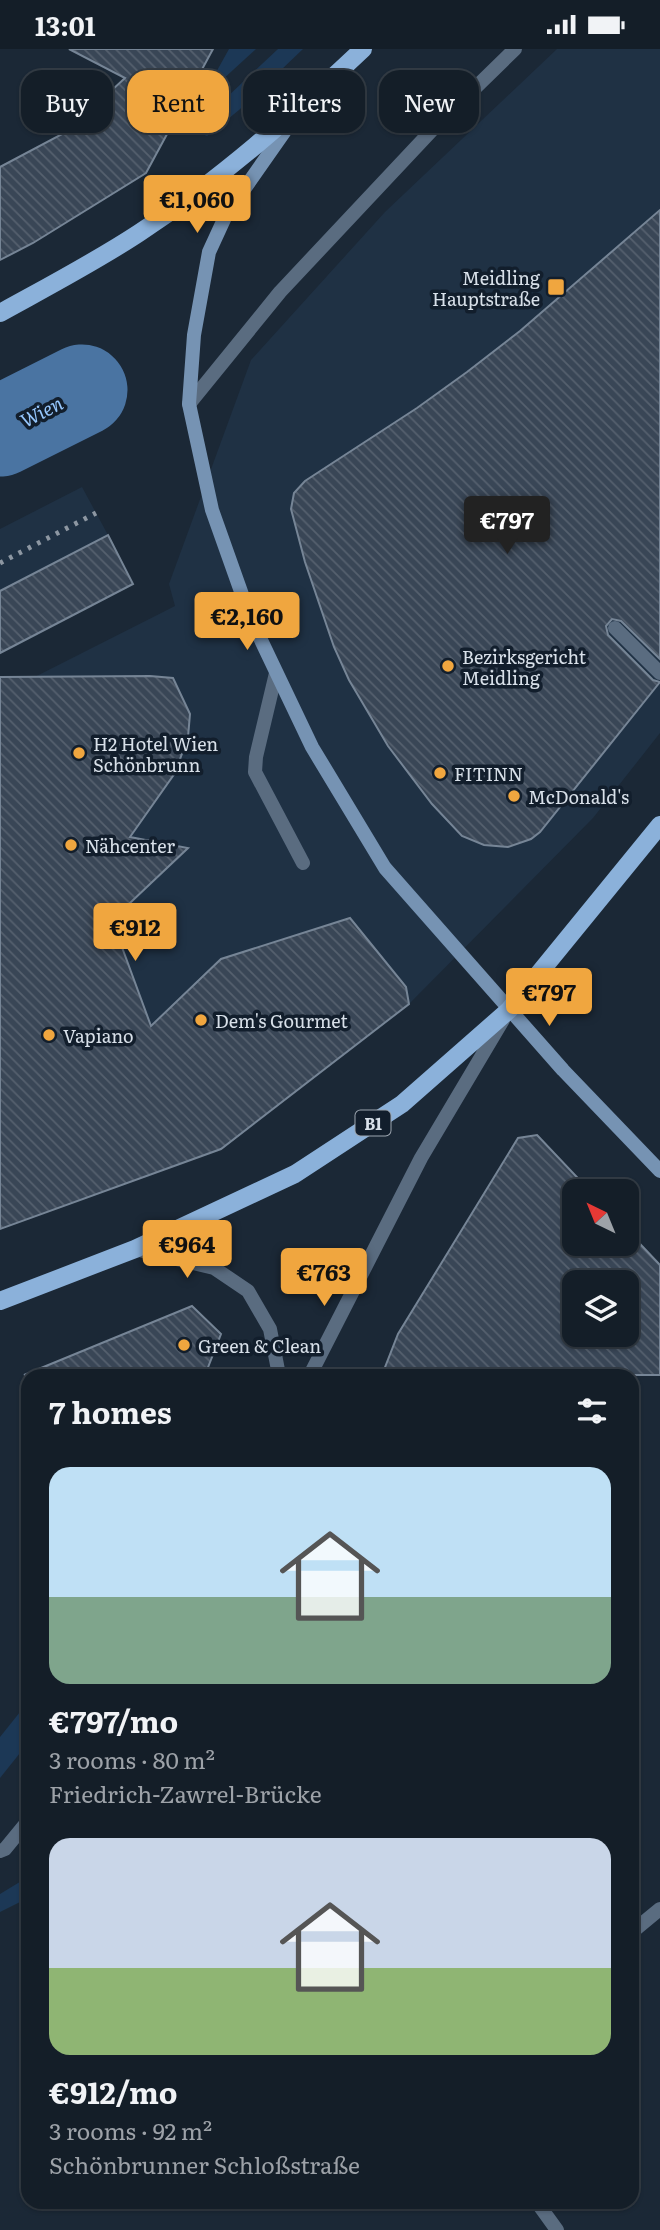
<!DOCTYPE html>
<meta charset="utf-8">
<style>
:root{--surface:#141e28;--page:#212b34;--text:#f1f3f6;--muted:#9da2a8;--line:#333c45;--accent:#f0a63f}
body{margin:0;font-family:Literata,serif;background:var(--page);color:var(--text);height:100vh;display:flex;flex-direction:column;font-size:26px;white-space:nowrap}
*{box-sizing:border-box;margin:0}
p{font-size:23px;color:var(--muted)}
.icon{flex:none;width:38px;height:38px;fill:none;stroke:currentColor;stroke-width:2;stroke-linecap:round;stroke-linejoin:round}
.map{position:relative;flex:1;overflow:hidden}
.side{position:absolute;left:21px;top:1320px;width:618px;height:840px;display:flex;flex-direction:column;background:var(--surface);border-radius:21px;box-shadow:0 2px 5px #0004,0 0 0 2px var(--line)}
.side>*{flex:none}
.guide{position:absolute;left:21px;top:21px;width:620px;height:63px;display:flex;gap:14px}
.needle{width:46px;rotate:317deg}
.fabs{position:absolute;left:562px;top:1130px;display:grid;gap:14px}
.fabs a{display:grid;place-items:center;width:77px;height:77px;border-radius:14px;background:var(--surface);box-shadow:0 2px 5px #0004,0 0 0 2px var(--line);font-size:35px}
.price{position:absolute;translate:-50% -60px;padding:0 16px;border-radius:7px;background:var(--accent);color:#111;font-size:23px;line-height:46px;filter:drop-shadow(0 2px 4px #0008)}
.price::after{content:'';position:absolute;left:50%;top:42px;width:21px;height:16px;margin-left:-10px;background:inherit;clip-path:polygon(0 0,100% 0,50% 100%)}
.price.active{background:#222;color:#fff}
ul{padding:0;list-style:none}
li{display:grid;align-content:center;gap:14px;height:371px;padding:0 28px}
li span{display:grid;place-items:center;height:217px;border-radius:21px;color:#555}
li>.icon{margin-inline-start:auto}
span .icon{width:126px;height:126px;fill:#fffc;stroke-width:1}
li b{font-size:30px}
h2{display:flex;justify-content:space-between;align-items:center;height:84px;padding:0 28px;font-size:30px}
.chip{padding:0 24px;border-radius:21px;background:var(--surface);box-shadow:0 2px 5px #0004,0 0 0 2px var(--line);font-size:24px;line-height:63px}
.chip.active{background:var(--accent);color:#111}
.status{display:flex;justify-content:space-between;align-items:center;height:49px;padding:0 35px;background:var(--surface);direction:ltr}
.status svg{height:19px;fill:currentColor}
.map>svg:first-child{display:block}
.built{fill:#1f3144}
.grass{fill:#1c3856}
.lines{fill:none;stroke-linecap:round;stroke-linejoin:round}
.river{stroke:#4a74a2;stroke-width:91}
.building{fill:url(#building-back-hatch);stroke:#768596;stroke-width:2;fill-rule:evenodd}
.service{stroke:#5a6c80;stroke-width:14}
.minor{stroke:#5a6c80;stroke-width:14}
.secondary{stroke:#7693b3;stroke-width:14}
.primary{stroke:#8bb1da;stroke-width:18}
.rail{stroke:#8d97a2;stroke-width:5;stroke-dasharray:3.5 7;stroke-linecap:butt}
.poi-dot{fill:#f0a63f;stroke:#121e2c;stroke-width:2.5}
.labels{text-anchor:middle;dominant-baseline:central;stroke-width:7;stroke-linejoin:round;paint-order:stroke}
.shield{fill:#121e2c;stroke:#9da6b0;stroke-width:2}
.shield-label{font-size:16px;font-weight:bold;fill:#d8e0e9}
.poi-label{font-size:18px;fill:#d8e0e9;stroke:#121e2c;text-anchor:start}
.water-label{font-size:19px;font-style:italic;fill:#96c7fd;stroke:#121e2c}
</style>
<div class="status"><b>13:01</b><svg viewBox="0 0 49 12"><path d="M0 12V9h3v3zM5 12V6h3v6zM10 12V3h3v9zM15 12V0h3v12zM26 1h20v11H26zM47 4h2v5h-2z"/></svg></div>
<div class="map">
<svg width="660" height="2181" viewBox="0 0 660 2181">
<defs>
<pattern id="building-back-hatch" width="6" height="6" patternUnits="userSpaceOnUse" patternTransform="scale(1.75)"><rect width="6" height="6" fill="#394656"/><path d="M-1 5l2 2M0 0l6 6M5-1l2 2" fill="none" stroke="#55606e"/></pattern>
</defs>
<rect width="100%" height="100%" fill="#1b2836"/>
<path class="built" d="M 557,0 L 660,0 L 660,684 L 593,769 L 409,955 L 221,1100 L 0,1180 L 0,629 L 7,642 L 175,557 L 169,535 L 251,311 L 385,163 Z
M 82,438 L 108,486 L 0,542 L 0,480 Z"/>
<path class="grass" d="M 229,0 L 256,0 L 221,32 L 214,27 Z
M 278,0 L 303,0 L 239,61 L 207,87 L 192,81 Z
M 28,1653 L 28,1694 L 0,1729 L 0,1688 Z
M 28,1828 L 28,1849 L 0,1863 L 0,1845 Z"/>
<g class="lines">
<path class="river" d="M 0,382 L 82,341"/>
</g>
<path class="building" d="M 69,0 L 213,0 L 146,124 L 33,194 L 0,211 L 0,118 L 68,82 L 125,29 Z
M 660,161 L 660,610 L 621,572 L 612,570 L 606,577 L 608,586 L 653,631 L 660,633 L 540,783 L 531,790 L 508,798 L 484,796 L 462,787 L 432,755 L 388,697 L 349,631 L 334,598 L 305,513 L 291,460 L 294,444 L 305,432 L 417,359 L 467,323 L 520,282 Z
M 108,486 L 133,535 L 0,604 L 0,542 Z
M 150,627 L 173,629 L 190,665 L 188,688 L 175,724 L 130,788 L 188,799 L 112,871 L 151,977 L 221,910 L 350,869 L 406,938 L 409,955 L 221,1100 L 0,1180 L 0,628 Z
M 537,1086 L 591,1143 L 574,1143 L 574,1195 L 626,1195 L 626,1180 L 660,1216 L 660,1326 L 382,1326 L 398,1285 L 518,1089 ZM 574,1234 L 626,1234 L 626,1286 L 574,1286 Z
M 192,1257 L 221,1285 L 205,1326 L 24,1326 Z"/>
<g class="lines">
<path class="service" d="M 189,355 L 280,243 L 434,79 L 515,0
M 615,579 L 660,624
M 276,624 L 256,708 L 255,723 L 303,814"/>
<path class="minor" d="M 135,1200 L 214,1219 L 248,1242 L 270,1280 L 279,1326
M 310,1326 L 421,1109 L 503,971
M 0,1802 L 5,1800 L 28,1772
M 632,1883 L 660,1860
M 536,2152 L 557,2181"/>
<path class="secondary" d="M 294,69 L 226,166 L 209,203 L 194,286 L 189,355 L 212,461 L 250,568 L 312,698 L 385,819 L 563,1021 L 660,1122"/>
<path class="primary" d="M 0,264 C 47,238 95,213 139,184 C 220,131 293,66 363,0
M 0,1252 L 135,1200 L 295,1125 L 402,1055 L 509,961 L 660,776"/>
<path class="rail" d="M 0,514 L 96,464"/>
</g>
<g class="poi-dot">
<rect x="547" y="229" width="18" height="18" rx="3.5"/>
<circle cx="448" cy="617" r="7"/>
<circle cx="79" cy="704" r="7"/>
<circle cx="440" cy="724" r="7"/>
<circle cx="514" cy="747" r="7"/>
<circle cx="71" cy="796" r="7"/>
<circle cx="201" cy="971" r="7"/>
<circle cx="49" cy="986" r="7"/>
<circle cx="184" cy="1296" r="7"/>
</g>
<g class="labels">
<rect class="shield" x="355.5" y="1061.5" width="35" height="25" rx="5"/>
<g class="shield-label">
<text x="373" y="1074">B1</text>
</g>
<g class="poi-label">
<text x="540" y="228" text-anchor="end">Meidling<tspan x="540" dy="21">Hauptstraße</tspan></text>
<text x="462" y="607">Bezirksgericht<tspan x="462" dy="21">Meidling</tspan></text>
<text x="93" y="694">H2 Hotel Wien<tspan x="93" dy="21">Schönbrunn</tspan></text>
<text x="454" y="724">FITINN</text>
<text x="528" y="747">McDonald's</text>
<text x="85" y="796">Nähcenter</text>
<text x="215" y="971">Dem's Gourmet</text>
<text x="63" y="986">Vapiano</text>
<text x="198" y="1296">Green &amp; Clean</text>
</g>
<g class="water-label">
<text transform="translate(41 362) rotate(-27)">Wien</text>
</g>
</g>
</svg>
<div class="fabs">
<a><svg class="needle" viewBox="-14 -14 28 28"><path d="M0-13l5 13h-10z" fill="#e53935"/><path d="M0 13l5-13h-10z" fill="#9da2a8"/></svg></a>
<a><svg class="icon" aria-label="layers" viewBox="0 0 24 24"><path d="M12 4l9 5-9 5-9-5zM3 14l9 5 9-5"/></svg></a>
</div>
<b class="price" style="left:197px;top:186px">€1,060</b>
<b class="price active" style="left:507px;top:507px">€797</b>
<b class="price" style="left:247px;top:603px">€2,160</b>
<b class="price" style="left:135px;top:914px">€912</b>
<b class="price" style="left:549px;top:979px">€797</b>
<b class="price" style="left:187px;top:1231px">€964</b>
<b class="price" style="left:324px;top:1259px">€763</b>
<div class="guide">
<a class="chip">Buy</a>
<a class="chip active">Rent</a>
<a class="chip">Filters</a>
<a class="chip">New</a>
</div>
<section class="side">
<h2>7 homes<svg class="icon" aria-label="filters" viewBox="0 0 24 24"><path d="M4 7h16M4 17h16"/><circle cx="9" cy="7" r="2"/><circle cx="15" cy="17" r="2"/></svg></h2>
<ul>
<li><span style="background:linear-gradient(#bfe0f5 60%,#7fa58c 0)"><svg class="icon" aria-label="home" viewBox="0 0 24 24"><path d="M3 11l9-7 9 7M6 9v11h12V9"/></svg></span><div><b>€797/mo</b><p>3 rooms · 80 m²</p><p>Friedrich-Zawrel-Brücke</p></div></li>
<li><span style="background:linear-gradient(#c9d6e8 60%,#8fb573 0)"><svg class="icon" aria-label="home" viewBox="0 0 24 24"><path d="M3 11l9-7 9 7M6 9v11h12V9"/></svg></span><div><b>€912/mo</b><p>3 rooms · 92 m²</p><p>Schönbrunner Schloßstraße</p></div></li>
</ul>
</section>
</div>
